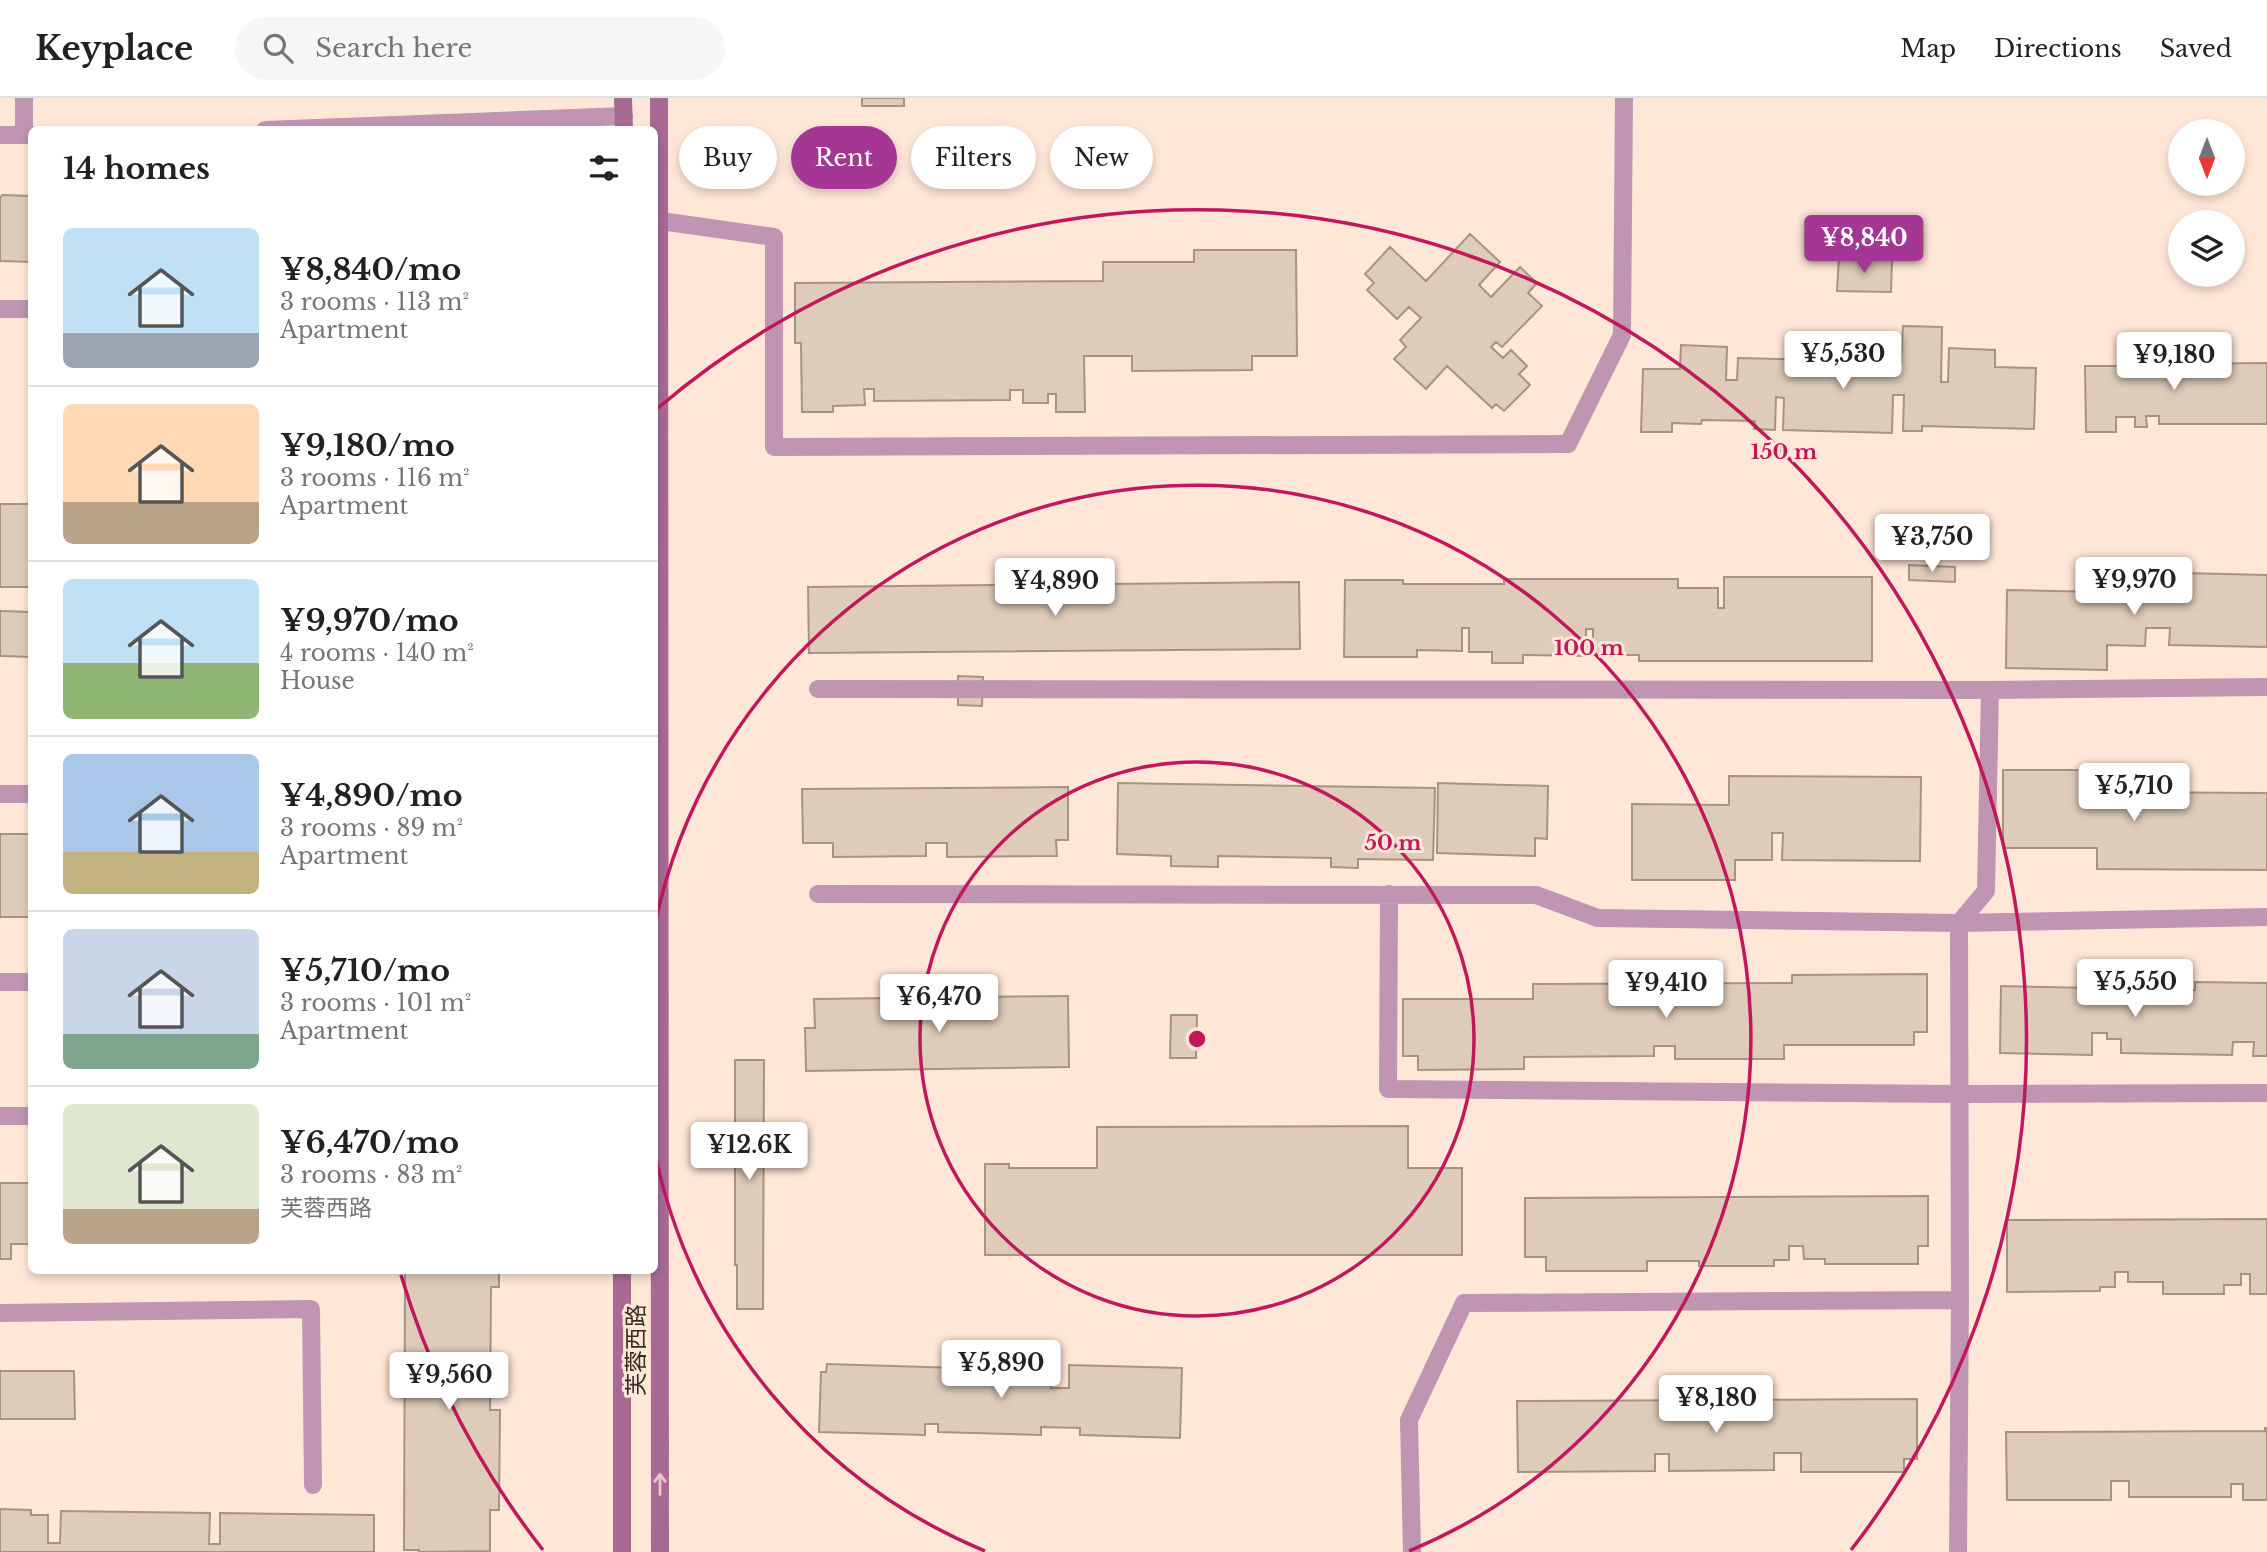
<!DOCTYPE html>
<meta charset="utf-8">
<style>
:root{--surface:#fff;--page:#f6f6f6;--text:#202124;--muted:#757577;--line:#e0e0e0;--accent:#a43694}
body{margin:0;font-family:"Libre Baskerville","Noto Sans SC",serif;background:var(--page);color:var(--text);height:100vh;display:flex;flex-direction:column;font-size:26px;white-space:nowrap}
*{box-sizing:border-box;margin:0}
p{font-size:23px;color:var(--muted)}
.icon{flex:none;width:38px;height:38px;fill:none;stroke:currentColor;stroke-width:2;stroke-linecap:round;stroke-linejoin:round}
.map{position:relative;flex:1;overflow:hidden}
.details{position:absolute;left:28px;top:28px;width:630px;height:1148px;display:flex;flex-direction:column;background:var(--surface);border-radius:10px;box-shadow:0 4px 10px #0003}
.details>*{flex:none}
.hud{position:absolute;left:679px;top:28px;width:665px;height:63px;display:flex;gap:14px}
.needle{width:46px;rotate:180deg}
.controls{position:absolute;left:2168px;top:21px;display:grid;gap:14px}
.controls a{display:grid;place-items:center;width:77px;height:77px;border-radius:50%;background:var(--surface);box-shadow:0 4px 10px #0003;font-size:35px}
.price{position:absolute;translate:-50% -60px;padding:0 16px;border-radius:7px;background:#fff;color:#222;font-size:23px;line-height:46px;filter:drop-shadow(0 2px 4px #0008)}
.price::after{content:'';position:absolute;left:50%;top:42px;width:21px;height:16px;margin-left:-10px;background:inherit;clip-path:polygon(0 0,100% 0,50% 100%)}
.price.current{background:var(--accent);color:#fff}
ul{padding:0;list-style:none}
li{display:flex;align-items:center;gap:21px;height:175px;padding:0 35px}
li+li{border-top:2px solid var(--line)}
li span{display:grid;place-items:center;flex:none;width:196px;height:140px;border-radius:10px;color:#555}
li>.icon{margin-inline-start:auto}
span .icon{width:84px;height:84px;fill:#fffc;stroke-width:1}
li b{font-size:30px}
h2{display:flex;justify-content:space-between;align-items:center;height:84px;padding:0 35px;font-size:30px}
.chip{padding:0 24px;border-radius:32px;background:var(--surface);box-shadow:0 4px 10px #0003;font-size:24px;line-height:63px}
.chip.current{background:var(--accent);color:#fff}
header{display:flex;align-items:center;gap:42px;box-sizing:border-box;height:98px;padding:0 35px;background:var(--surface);border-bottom:2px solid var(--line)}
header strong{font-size:33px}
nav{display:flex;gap:38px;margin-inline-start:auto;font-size:24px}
.search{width:490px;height:63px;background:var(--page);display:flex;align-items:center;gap:18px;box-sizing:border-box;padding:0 24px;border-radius:38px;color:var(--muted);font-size:26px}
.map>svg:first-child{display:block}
.building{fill:#dfcbb9;stroke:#a69483;stroke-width:2}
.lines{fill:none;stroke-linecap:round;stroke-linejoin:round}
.service{stroke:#c095b2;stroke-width:18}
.minor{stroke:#c095b2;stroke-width:18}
.secondary{stroke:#a86a95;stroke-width:18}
.oneway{stroke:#e9c8c7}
.ring{fill:none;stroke:#c2185b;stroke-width:3.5}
.labels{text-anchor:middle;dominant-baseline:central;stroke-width:6;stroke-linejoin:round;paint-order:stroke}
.street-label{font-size:23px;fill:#352c26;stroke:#ffe7d8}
.centre{fill:#c2185b;stroke:#ffe7d8;stroke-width:3.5}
.ring-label{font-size:21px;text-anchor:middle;font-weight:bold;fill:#c2185b;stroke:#ffe7d8;stroke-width:6;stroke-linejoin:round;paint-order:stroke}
</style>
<header>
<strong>Keyplace</strong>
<div class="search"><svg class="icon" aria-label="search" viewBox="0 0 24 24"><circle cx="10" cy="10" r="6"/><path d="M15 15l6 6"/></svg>Search here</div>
<nav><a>Map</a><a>Directions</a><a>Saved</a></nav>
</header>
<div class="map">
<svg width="2267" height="1454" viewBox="0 0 2267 1454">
<rect width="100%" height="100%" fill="#ffe7d8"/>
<path class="building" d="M 862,0 L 904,0 L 904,8 L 862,8 Z
M 2,97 L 32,98 L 32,164 L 0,163 L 0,100 Z
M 1470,136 L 1500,164 L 1479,187 L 1491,199 L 1520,169 L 1537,185 L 1528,195 L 1542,208 L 1502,249 L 1496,244 L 1491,249 L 1503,260 L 1511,252 L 1527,268 L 1519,276 L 1530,287 L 1504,313 L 1496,306 L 1492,310 L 1447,268 L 1426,291 L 1394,261 L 1406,249 L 1400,242 L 1421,220 L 1409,209 L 1397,221 L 1367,192 L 1374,185 L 1365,176 L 1390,149 L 1426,183 Z
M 1194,152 L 1296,152 L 1297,258 L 1252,258 L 1252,272 L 1132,273 L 1132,258 L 1084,258 L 1085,314 L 1056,314 L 1056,296 L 1048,296 L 1048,305 L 1023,305 L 1023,292 L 1010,292 L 1010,302 L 874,303 L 874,291 L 864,291 L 865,307 L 833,308 L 833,314 L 802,314 L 801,245 L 795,245 L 795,185 L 1103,183 L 1103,164 L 1194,164 Z
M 1839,159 L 1892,162 L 1891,194 L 1837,193 Z
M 1903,228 L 1942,229 L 1941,284 L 1948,284 L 1949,250 L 1995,252 L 1995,269 L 2036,270 L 2034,331 L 1922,328 L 1922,333 L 1903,333 L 1904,297 L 1893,297 L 1892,335 L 1783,332 L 1784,300 L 1776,299 L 1775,332 L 1754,331 L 1755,323 L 1702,322 L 1701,326 L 1672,325 L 1672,334 L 1641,334 L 1643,271 L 1680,271 L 1681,247 L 1727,249 L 1726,282 L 1737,282 L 1738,260 L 1901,264 Z
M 2121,249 L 2170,249 L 2171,266 L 2267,265 L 2267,326 L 2159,326 L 2159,318 L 2146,318 L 2147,329 L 2135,329 L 2135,319 L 2116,319 L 2116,334 L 2086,334 L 2085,268 L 2122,268 Z
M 0,406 L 32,406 L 32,489 L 0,489 Z
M 1909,467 L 1955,469 L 1955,484 L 1909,482 Z
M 2100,473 L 2267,477 L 2267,549 L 2169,547 L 2170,530 L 2146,530 L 2145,548 L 2107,547 L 2107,572 L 2006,570 L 2007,492 L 2099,494 Z
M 1724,479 L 1872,479 L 1872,563 L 1639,563 L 1639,557 L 1593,557 L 1593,531 L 1586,531 L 1586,558 L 1523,557 L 1523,565 L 1492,565 L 1492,554 L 1469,554 L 1469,530 L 1462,530 L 1462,553 L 1417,552 L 1417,559 L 1344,559 L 1345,482 L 1403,482 L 1403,486 L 1504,486 L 1504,481 L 1678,481 L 1678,490 L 1718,490 L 1718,510 L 1724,510 Z
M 1299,484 L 1300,551 L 809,555 L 808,489 Z
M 0,513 L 32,514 L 32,559 L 0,558 Z
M 958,578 L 983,579 L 982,608 L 958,607 Z
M 2003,672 L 2101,672 L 2101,694 L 2267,695 L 2267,772 L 2097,771 L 2097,750 L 2003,750 Z
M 1729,678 L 1921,679 L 1920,763 L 1782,762 L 1783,735 L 1772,735 L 1772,762 L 1735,762 L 1735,782 L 1632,782 L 1632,706 L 1729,707 Z
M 1118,685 L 1435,690 L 1433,762 L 1358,761 L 1358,770 L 1331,769 L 1331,760 L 1218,758 L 1218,769 L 1171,768 L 1171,758 L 1117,756 Z
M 1438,685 L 1548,688 L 1547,741 L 1535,740 L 1535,758 L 1437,755 Z
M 1068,689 L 1068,742 L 1056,742 L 1057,758 L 947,759 L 947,745 L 926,745 L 926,758 L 833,759 L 833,745 L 803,745 L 802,691 Z
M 0,736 L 32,736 L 32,819 L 0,819 Z
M 1927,876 L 1927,934 L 1914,934 L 1914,947 L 1784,947 L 1784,961 L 1675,961 L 1675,948 L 1654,948 L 1654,958 L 1524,959 L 1524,971 L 1418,972 L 1418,958 L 1403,958 L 1403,901 L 1533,901 L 1533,886 L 1792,885 L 1792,877 Z
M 2195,884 L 2267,885 L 2267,958 L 2253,958 L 2254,944 L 2233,944 L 2232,957 L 2121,955 L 2121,941 L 2107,941 L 2107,935 L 2092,935 L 2092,957 L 2000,955 L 2001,888 L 2195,892 Z
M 1068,898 L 1069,969 L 806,973 L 805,930 L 815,930 L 814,901 Z
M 1171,917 L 1197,917 L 1196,960 L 1170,960 Z
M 735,962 L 764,962 L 763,1211 L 737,1211 L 737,1167 L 735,1167 Z
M 1408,1028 L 1408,1070 L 1462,1070 L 1462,1157 L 985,1157 L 985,1066 L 1009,1066 L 1009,1070 L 1097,1070 L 1097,1029 Z
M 0,1085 L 29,1085 L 29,1090 L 32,1090 L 32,1146 L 11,1146 L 11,1161 L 0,1161 Z
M 1928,1098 L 1928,1148 L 1918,1148 L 1918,1166 L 1825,1166 L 1825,1161 L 1804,1161 L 1803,1148 L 1789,1148 L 1789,1162 L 1774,1162 L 1774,1168 L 1699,1168 L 1699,1163 L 1647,1163 L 1647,1173 L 1546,1173 L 1546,1159 L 1525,1159 L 1525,1100 Z
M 2267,1121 L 2267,1196 L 2250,1196 L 2250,1176 L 2241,1176 L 2241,1187 L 2224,1187 L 2224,1196 L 2163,1196 L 2163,1184 L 2128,1184 L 2128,1174 L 2115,1174 L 2115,1189 L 2100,1189 L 2100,1193 L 2007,1194 L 2007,1122 Z
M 405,1172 L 499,1172 L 499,1189 L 491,1189 L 490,1312 L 500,1312 L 499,1412 L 490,1412 L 490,1453 L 419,1454 L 419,1452 L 404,1452 Z
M 980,1264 L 1052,1266 L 1051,1290 L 1069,1290 L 1069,1267 L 1182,1270 L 1180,1340 L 1080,1337 L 1080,1330 L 1041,1329 L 1041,1337 L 938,1334 L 938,1326 L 925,1326 L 925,1337 L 819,1334 L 821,1274 L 826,1274 L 827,1266 L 958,1270 L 958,1278 L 979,1279 Z
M 0,1273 L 74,1273 L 75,1321 L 0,1321 Z
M 1917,1301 L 1917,1361 L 1904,1361 L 1904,1374 L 1801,1374 L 1801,1355 L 1774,1355 L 1774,1372 L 1669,1373 L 1669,1356 L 1655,1356 L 1655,1373 L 1518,1374 L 1517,1303 Z
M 2265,1330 L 2267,1330 L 2267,1402 L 2243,1402 L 2243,1386 L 2231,1386 L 2231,1399 L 2129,1399 L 2129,1383 L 2111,1383 L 2111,1402 L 2007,1402 L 2006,1334 L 2265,1333 Z
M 0,1411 L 31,1412 L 31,1417 L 48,1417 L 48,1445 L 60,1445 L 61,1413 L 210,1415 L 209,1446 L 220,1446 L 220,1415 L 374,1417 L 374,1454 L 0,1454 Z"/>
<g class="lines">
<path class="service" d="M 654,122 L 774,139 L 774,349 L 1568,346"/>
<path class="minor" d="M 24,0 L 24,37
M 265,32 L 624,18
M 0,37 L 32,37
M 0,211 L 32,211
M 1568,346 L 1622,237 L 1624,0
M 818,591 L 1990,592 L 1986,793 L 1959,825 L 1960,1202
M 1990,592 L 2267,589
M 0,696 L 32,696
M 818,796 L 1536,797 L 1598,820 L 1959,825 L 2267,819
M 1389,796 L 1388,991 L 1960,996 L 2267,995
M 0,884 L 32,884
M 0,1018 L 32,1018
M 0,1215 L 311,1211 L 313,1387
M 1412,1454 L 1409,1322 L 1464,1205 L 1960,1202 L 1958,1454"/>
<path class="secondary" d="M 623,0 L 624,32
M 659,0 L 660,1454
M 622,1454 L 622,1172"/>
</g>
<defs><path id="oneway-shaft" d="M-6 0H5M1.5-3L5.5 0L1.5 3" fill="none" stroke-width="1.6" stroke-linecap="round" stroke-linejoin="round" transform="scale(1.75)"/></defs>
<use class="oneway" href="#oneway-shaft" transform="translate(660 1386) rotate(-90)"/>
<g class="ring">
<circle cx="1197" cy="941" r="277"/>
<path d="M985 1453A554 554 0 0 1 655 1056M655 826A554 554 0 1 1 1409 1453"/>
<path d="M543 1452A830 830 0 0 1 401 1177M658 310A830 830 0 0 1 1851 1452"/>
</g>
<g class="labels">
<g class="street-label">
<text transform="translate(636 1252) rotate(-90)">芙蓉西路</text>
</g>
</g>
<circle cx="1197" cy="941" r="10" class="centre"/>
<g class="ring-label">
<text x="1784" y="361">150 m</text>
<text x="1589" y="557">100 m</text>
<text x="1393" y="752">50 m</text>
</g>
</svg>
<div class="controls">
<a><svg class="needle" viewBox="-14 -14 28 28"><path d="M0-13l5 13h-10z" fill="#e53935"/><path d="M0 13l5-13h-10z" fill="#757577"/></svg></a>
<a><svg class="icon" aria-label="layers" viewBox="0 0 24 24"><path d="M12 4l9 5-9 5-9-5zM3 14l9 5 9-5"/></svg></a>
</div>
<b class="price current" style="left:1864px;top:177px">¥8,840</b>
<b class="price" style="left:1843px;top:293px">¥5,530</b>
<b class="price" style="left:2174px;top:294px">¥9,180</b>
<b class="price" style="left:1932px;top:476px">¥3,750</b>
<b class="price" style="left:2134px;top:519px">¥9,970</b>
<b class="price" style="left:1055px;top:520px">¥4,890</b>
<b class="price" style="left:2134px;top:725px">¥5,710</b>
<b class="price" style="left:2135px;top:921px">¥5,550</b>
<b class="price" style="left:1666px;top:922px">¥9,410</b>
<b class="price" style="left:939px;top:936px">¥6,470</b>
<b class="price" style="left:749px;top:1084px">¥12.6K</b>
<b class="price" style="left:1001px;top:1302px">¥5,890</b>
<b class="price" style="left:449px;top:1314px">¥9,560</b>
<b class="price" style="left:1716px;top:1337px">¥8,180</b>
<div class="hud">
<a class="chip">Buy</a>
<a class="chip current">Rent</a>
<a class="chip">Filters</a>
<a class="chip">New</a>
</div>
<section class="details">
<h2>14 homes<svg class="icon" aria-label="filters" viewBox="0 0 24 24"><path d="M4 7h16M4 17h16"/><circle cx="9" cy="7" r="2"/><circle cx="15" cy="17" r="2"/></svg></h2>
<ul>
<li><span style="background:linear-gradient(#bfe0f5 75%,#9aa5b1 0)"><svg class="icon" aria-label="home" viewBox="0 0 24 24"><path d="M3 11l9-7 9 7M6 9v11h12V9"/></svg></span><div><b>¥8,840/mo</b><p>3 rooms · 113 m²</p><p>Apartment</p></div></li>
<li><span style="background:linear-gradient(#ffd9b3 70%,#b9a48a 0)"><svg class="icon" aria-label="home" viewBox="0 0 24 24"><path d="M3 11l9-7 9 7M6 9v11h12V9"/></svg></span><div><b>¥9,180/mo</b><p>3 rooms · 116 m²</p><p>Apartment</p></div></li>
<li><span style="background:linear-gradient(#bfe0f5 60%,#8fb573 0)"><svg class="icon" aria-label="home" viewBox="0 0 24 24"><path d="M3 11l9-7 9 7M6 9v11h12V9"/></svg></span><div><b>¥9,970/mo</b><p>4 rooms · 140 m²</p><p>House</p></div></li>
<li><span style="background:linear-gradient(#a9c7e8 70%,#c2b280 0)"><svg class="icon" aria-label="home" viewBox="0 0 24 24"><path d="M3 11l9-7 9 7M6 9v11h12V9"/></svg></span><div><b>¥4,890/mo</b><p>3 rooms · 89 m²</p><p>Apartment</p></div></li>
<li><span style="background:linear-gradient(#c9d6e8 75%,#7fa58c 0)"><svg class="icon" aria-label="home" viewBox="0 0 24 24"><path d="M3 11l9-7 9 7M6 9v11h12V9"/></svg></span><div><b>¥5,710/mo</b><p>3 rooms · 101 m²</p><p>Apartment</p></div></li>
<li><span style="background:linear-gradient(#dfe7d0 75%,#b9a48a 0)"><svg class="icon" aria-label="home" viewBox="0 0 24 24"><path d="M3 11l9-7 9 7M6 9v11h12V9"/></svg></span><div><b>¥6,470/mo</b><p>3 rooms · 83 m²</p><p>芙蓉西路</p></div></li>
</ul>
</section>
</div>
